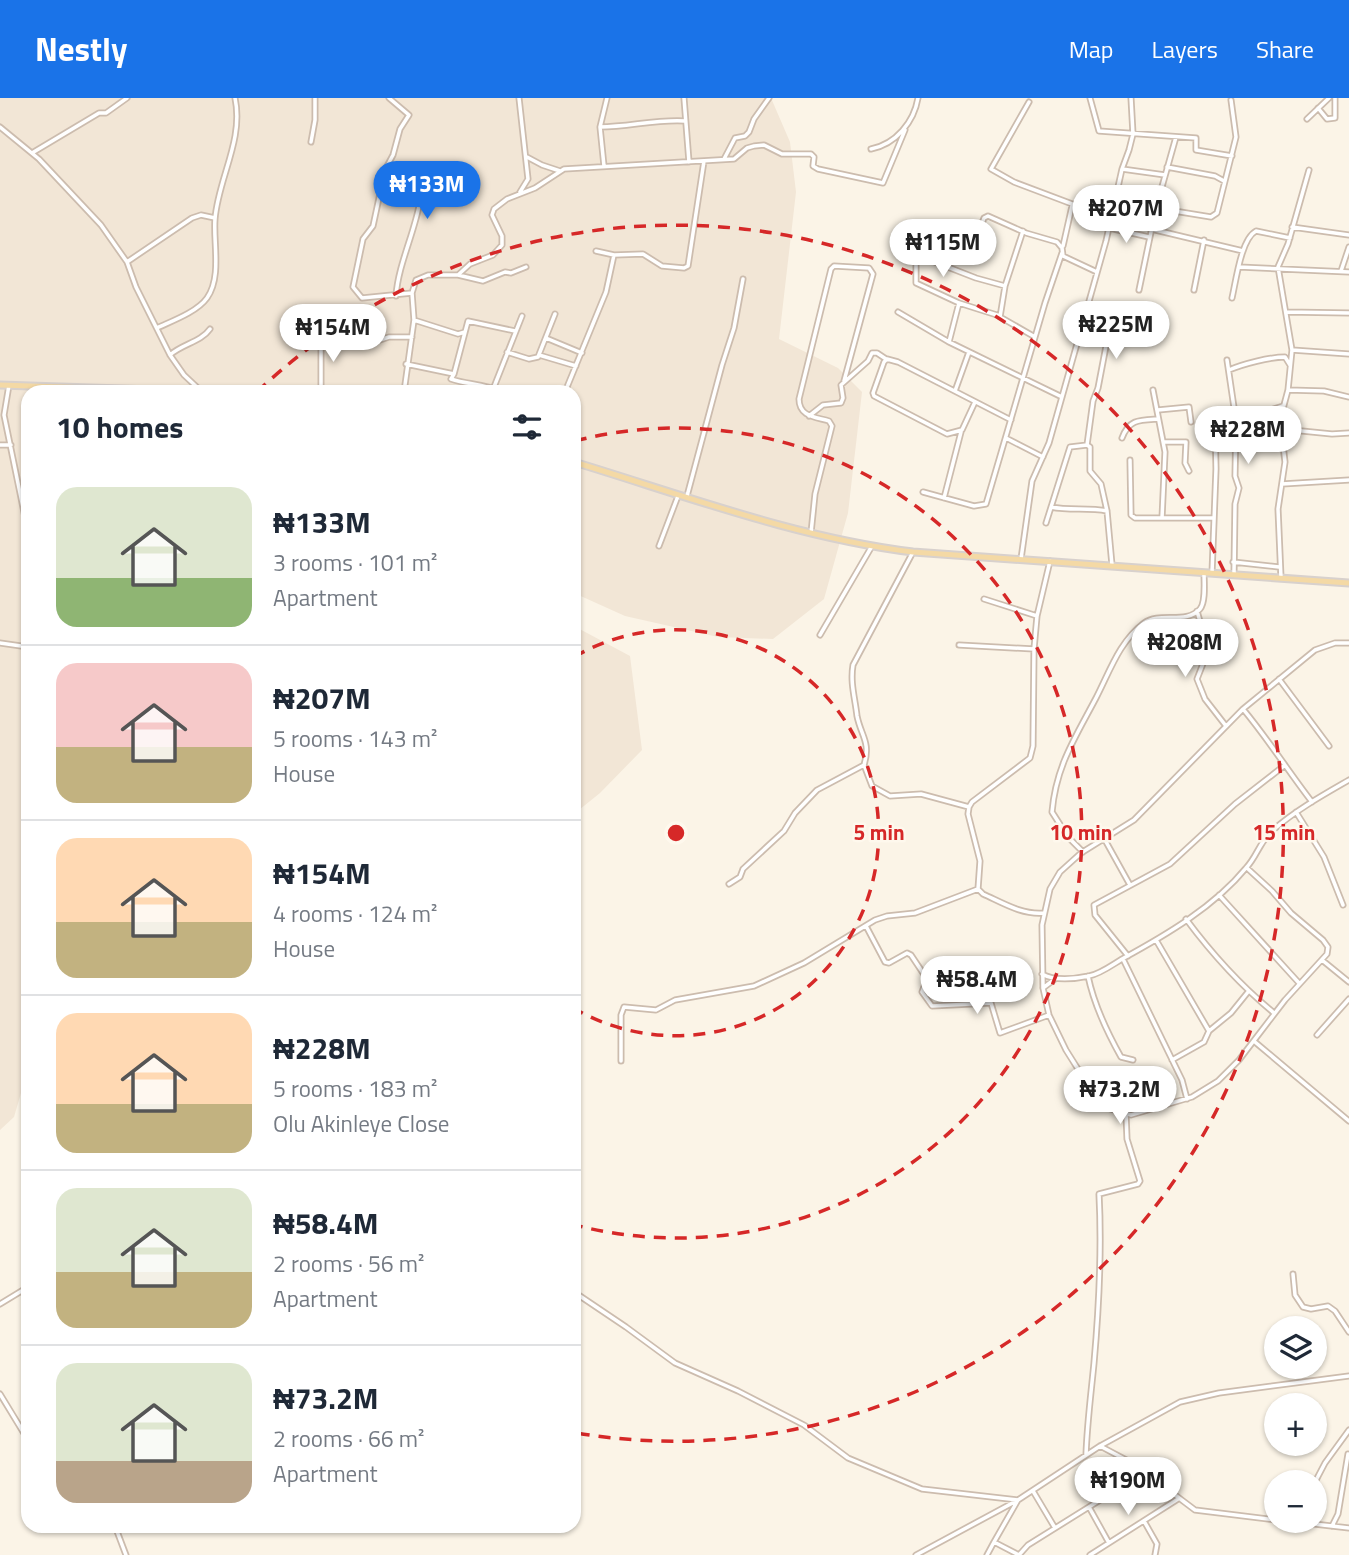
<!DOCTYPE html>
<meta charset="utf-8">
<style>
:root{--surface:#fff;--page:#f6f6f7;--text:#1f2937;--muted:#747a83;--line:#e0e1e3;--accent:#1a73e8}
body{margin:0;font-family:"Titillium Web",sans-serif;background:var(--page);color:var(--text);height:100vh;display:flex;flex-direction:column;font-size:26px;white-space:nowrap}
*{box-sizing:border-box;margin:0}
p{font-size:23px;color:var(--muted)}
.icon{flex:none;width:38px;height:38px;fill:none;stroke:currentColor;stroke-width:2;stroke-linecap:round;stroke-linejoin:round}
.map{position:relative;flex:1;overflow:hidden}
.side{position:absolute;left:21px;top:287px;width:560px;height:1148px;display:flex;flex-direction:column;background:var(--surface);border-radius:21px;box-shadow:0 2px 5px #0004}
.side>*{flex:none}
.controls{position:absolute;left:1264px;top:1218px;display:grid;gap:14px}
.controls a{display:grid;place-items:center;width:63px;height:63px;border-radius:50%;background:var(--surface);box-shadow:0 2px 5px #0004;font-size:35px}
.price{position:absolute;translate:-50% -60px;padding:0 16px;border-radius:24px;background:#fff;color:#222;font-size:23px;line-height:46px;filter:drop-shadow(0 2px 4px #0008)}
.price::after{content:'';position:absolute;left:50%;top:42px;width:21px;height:16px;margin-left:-10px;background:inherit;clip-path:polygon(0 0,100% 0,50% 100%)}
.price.selected{background:var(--accent);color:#fff}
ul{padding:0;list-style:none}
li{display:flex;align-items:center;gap:21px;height:175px;padding:0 35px}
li+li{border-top:2px solid var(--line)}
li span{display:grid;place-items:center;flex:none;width:196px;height:140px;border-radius:21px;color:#555}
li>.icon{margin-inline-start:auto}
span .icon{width:84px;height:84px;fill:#fffc;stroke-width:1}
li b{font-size:30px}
h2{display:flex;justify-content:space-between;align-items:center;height:84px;padding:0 35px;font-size:30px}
header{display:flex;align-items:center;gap:42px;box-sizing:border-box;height:98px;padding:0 35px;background:var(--accent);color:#fff}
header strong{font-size:33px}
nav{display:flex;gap:38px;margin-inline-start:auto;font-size:24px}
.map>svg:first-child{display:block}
.residential{fill:#f2e6d6}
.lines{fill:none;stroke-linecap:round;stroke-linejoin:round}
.minor-casing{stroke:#ccbcae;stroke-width:7}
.major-casing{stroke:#d8d1cd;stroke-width:9}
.minor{stroke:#fff;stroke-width:3.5}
.major{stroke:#f4d9a5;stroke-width:5}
.ring{fill:none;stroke:#d62828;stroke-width:3.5;stroke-dasharray:12 9}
.centre{fill:#d62828;stroke:#fef8ed;stroke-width:3.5}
.ring-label{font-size:21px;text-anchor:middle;font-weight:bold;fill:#d62828;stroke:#fef8ed;stroke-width:5;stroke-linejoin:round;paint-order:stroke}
</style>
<header>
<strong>Nestly</strong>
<nav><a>Map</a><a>Layers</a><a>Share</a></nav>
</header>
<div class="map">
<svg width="1349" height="1457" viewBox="0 0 1349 1457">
<rect width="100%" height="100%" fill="#fbf4e7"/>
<path class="residential" d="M 0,0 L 771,0 L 790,44 L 796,94 L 779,241 L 838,270 L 862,294 L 848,415 L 824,501 L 773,541 L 718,539 L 625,518 L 574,495 L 574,294 L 28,294 L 28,971 L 14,1019 L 0,1032 Z
M 574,528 L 630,558 L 642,652 L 600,695 L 574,716 Z"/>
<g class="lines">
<g class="minor-casing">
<path id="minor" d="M 389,0 L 409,17 L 400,31 L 393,57 L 385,72 L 373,128 L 363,141 L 353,189 L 362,200 L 412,195
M 519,0 L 528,81 L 520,94
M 684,0 L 689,64
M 1090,0 L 1099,33 L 1196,40 L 1196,52 L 1232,58
M 1029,4 L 991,71 L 1014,84 L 1104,118 L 1109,130 L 1149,139
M 1318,10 L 1327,21 L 1335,20 L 1335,0
M 1307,21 L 1329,0
M 0,29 L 39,61 L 101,127 L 127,164 L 136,189 L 170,257 L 184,277 L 200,292
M 600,29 C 629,29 656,21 685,23
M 311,44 L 315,22 L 315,0
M 871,51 C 896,46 914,24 918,0
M 32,55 L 99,15 L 106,15 L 127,0
M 527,59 L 542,67 L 560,73
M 724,61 L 735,40 L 745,38 L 749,34 L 754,21 L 769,0
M 604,68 L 600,29 L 607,0
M 1167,69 L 1215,78 L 1224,83
M 1122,71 L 1165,77
M 382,95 L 415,100 L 420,103 C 415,134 398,167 396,198
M 1156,110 L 1211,119 L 1217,115 L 1236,39 L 1231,2
M 1292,129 L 1349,137
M 1151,131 L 1243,153
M 1023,133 L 1005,188 L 1000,219 L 1035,239
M 1063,148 L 1072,108
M 973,151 L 984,120 L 988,118 L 1026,135 L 1057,144 L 1062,150 L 1063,158 L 1097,174
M 596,153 L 614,157 L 643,156 L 662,168 L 684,170 L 688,168 L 704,63
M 127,164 L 192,120 L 201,117 L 215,120
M 1239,169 L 1349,174
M 1341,173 L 1349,149
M 458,177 L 470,166 L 493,157 L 502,147 L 502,138 L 492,117 L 494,111 L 507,101 L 535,90 L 564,71 L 734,61 L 747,50 L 754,48 L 764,47 L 782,56 L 811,56 L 814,59 L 813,68 L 818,71 L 883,85 L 905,32
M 1139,192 L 1156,110 L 1176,39
M 1194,192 L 1204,142
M 1232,200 C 1236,183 1241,141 1256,133 L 1290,140
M 1086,211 L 1104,215 L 1111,222 L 1098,290 L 1093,303 L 1087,347 L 1090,349 L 1090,373 L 1101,386 L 1107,413 L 1112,467
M 898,214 L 949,244 L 1062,299
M 1286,214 L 1349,215
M 1000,218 L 959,205 L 916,185 L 916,162 L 922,159 L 976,180 L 1005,188
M 414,222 L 458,236 L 465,234
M 157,230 C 172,223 197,214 207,200 C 222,179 213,144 215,121 C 218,81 244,42 235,0
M 294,238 L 377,243 L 389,239 L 412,239
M 321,239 L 321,294
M 546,240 L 582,255
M 949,244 L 959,205
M 1292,252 L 1349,256
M 507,254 L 529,261 L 538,259 L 555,216
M 170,257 C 182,246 201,244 210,231
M 539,257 L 576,268
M 1227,262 L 1236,323 L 1235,378 L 1239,390 L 1235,406 L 1234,476
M 406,266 L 454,276 L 451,281 C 468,287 484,285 501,294
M 1229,272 C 1243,266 1270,259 1285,259 L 1290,267
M 454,276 L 468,223 L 515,233
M 9,287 L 4,317 L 27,429 L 28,447
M 1153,292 L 1165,354 L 1162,420 L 1213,420
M 1288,292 L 1324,293 L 1349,299
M 955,293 L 969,254
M 404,294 L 414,222 L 412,195 L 416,182 L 428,177 L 458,177 L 483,183 L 505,174 L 511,175 L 526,169
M 492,294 L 522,218
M 565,294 L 606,194 L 614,157
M 975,304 L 962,332 L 947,336 L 874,298 L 873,295 L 884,264 L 887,261 L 898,264 L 1011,322
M 1158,312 L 1189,309 L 1191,324
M 809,318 L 823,307 L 841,305 L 843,300 L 841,287 L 868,263 L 872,255 L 877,255 L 886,261
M 1236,323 L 1283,308
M 1282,331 L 1332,336 L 1349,335
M 1006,340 L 1043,359
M 1122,340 C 1129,321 1140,322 1158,321
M 1163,344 L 1186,344 L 1185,365 L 1189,373
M 0,347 L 11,347
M 1130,362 L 1131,417 L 1135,420 L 1162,420
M 1282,386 L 1349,382
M 923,394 L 974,408 L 986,406 L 1045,205 L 1062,155
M 687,398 L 722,267 L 734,230 L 743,181
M 944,400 L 961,334
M 1051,409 C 1070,413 1088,409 1107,413
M 1046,425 L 1070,349 L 1087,347
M 811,435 L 815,396 L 832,328 L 829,323 C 816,319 799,319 799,301 L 831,171 L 834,168 L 869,170 L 873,176 L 844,283
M 659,448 L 678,398
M 1021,461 L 1032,383 L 1049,345 L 1106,143 L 1122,71 L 1129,52 L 1133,36 L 1131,0
M 1233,464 L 1279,469
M 1212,475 L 1216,371 L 1215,323
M 1281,480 L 1278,411 L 1285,364 L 1280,322 L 1288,292 L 1292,252 L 1278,169 L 1288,146 L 1309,72
M 984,501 L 1037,518
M 1197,513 L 1201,527 L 1204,563 L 1197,581 L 1205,601 L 1226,628
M 820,537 L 872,448
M 0,545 L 28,549
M 959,547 L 1034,551
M 1279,581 L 1329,648
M 1243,611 C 1268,641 1288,673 1312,704
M 864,667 L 872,688 L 890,698 L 921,696 L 969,709
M 1296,714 L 1324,759 L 1343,807
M 1105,742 L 1130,787
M 1083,754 L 1068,739 L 1052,714 C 1056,668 1075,640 1096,600 C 1110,573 1119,544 1144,525 C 1160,513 1186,527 1200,511 C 1206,504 1204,484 1204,475
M 1247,770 L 1272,793 L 1291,815 L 1323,842 L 1328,849 L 1327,856 L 1285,902 L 1239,962 L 1218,983 L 1192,999 L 1131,1017 L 1107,1010 L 1088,987 L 1066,952 L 1049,917 L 1043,890 L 1042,827 L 1050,791 L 1060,774 L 1081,755 L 1134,722 L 1243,611 L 1315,552 L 1335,545 L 1349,545
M 729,786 L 740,779 L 743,771 L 784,733 L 795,715 L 817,692 L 864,667 C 871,644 861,638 857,618 C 855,600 850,585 853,567 L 913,454
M 1219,797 L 1299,885
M 1044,815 C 1022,817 1003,805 983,796 L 978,791 L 980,763 L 968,716 L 969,709 L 972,704 L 1030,660 L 1033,648 L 1034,551 L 1037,518 L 1050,463
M 1186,821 C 1212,856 1240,887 1274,915
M 866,828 L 885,864 L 889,865 L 907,855 L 911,857 L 927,881 L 922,894 L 932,908 L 991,905 L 1000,935 L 1049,917
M 1156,842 L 1209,933 L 1204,944 L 1172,962
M 1128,858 L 1095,817 L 1094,807 L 1170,766 L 1235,706 L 1285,667
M 1123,861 L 1182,982 L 1187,1001
M 1322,862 L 1349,884
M 1042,876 C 1054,883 1075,881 1089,878 C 1100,876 1112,867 1122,861 C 1166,837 1214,809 1246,770 C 1258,757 1258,746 1273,732 C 1296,712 1323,697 1349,682
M 1088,878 C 1094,907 1107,934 1121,959 L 1133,962
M 1043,890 L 1055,881
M 1209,933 L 1231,915 L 1248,894
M 1317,937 L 1349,901
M 1255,944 L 1349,1023
M 621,963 L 621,917 L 624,909 L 656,912 L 675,902 L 754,888 L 804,865 L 875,822 L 887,818 L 915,815 L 978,791
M 1293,1176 L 1295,1197 L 1303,1209 L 1311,1211 L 1328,1208 L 1335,1213 L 1349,1234
M 574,1194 L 626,1229 L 675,1265 L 738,1293 L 804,1327 L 848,1360 L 922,1391 L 1018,1402 L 994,1444
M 0,1206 L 28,1189
M 0,1296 L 28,1342
M 1100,1348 L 1134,1366 L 1195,1412 L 1276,1422
M 1086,1357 C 1087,1326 1091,1296 1094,1265 C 1099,1209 1102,1153 1099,1096 L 1138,1086 L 1140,1083 L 1127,1041 L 1126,1016
M 1314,1386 L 1325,1365 L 1349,1332
M 1033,1393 L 1055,1430
M 1089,1409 L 1109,1445
M 1144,1423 L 1157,1446 L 1155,1457
M 1288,1423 L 1349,1430
M 115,1428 L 126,1457
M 1332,1428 L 1338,1416 L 1348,1356
M 916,1457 L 1018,1402 L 1100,1348 L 1180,1304 L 1219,1295 L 1349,1278
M 987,1457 L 994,1444 L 1019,1457
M 1019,1457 L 1028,1447 L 1145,1374
M 1090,1457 L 1178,1401"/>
</g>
<g class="major-casing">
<path id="major" d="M 0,287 L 213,294
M 574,364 C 686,398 798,440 913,454 L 1349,485"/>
</g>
<use href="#minor" class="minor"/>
<use href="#major" class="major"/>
</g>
<g class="ring">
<path d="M574 559A203 203 0 1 1 575 911"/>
<path d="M575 343A405 405 0 1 1 575 1127"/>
<path d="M257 294A608 608 0 1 1 576 1335"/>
</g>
<circle cx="676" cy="735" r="10" class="centre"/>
<g class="ring-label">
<text x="879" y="742">5 min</text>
<text x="1081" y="742">10 min</text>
<text x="1284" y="742">15 min</text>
</g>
</svg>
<div class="controls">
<a><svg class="icon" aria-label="layers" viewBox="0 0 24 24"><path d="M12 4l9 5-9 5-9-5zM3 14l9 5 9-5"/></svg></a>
<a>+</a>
<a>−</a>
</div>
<b class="price selected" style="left:427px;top:123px">₦133M</b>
<b class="price" style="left:1126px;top:147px">₦207M</b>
<b class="price" style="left:943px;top:181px">₦115M</b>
<b class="price" style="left:1116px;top:263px">₦225M</b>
<b class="price" style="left:333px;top:266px">₦154M</b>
<b class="price" style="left:1248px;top:368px">₦228M</b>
<b class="price" style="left:1185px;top:581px">₦208M</b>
<b class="price" style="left:977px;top:918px">₦58.4M</b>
<b class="price" style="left:1120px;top:1028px">₦73.2M</b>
<b class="price" style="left:1128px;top:1419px">₦190M</b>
<section class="side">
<h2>10 homes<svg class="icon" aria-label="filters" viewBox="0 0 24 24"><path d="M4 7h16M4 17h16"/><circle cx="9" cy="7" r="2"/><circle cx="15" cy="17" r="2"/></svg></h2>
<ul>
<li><span style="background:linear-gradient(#dfe7d0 65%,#8fb573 0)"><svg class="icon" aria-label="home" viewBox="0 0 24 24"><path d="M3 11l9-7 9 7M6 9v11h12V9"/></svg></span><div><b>₦133M</b><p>3 rooms · 101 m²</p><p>Apartment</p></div></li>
<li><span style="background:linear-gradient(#f6c9c9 60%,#c2b280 0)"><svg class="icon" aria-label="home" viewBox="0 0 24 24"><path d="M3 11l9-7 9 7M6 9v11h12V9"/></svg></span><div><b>₦207M</b><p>5 rooms · 143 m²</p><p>House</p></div></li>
<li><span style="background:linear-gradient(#ffd9b3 60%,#c2b280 0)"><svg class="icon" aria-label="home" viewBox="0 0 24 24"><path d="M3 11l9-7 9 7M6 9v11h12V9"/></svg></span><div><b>₦154M</b><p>4 rooms · 124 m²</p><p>House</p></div></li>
<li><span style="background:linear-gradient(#ffd9b3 65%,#c2b280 0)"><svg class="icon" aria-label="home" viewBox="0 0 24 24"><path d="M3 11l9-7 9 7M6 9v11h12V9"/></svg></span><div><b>₦228M</b><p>5 rooms · 183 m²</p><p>Olu Akinleye Close</p></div></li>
<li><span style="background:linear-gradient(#dfe7d0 60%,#c2b280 0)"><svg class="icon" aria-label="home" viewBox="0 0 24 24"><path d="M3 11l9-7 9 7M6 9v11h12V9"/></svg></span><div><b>₦58.4M</b><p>2 rooms · 56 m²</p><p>Apartment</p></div></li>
<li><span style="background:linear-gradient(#dfe7d0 70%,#b9a48a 0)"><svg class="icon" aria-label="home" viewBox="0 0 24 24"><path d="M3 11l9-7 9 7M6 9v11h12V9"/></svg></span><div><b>₦73.2M</b><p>2 rooms · 66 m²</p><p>Apartment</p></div></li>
</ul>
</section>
</div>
